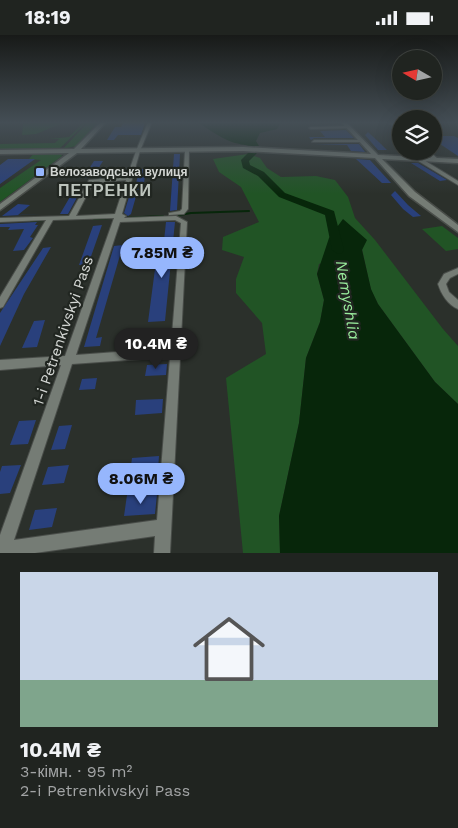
<!DOCTYPE html>
<html lang="uk">
<meta charset="utf-8">
<style>
:root{--surface:#202420;--page:#2d302d;--text:#f1f3f6;--muted:#a2a4a5;--line:#3d413e;--accent:#96b6fd}
body{margin:0;font-family:"Work Sans",sans-serif;background:var(--page);color:var(--text);height:100vh;display:flex;flex-direction:column;font-size:19px;white-space:nowrap}
*{box-sizing:border-box;margin:0}
p{font-size:16px;color:var(--muted)}
.icon{flex:none;width:28px;height:28px;fill:none;stroke:currentColor;stroke-width:2;stroke-linecap:round;stroke-linejoin:round}
.map{position:relative;height:518px;overflow:hidden}
.sheet{display:flex;flex-direction:column;background:var(--surface);flex:1}
.sheet>*{flex:none}
.needle{width:32px;rotate:279deg}
.buttons{position:absolute;left:392px;top:15px;display:grid;gap:10px}
.buttons a{display:grid;place-items:center;width:50px;height:50px;border-radius:50%;background:var(--surface);box-shadow:0 5px 20px #0002,0 0 0 1px var(--line);font-size:25px}
.price{position:absolute;translate:-50% -42px;padding:0 11px;border-radius:18px;background:var(--accent);color:#111;font-size:16px;line-height:32px;filter:drop-shadow(0 1px 2px #0008)}
.price::after{content:'';position:absolute;left:50%;top:30px;width:15px;height:11px;margin-left:-8px;background:inherit;clip-path:polygon(0 0,100% 0,50% 100%)}
.price.active{background:#222;color:#fff}
ul{padding:0;list-style:none}
li{display:grid;align-content:center;gap:10px;height:265px;padding:0 20px}
li+li{border-top:1px solid var(--line)}
li span{display:grid;place-items:center;height:155px;border-radius:0px;color:#555}
li>.icon{margin-inline-start:auto}
span .icon{width:90px;height:90px;fill:#fffc;stroke-width:1}
li b{font-size:21px}
.status{display:flex;justify-content:space-between;align-items:center;height:35px;padding:0 25px;background:var(--surface);direction:ltr}
.status svg{height:14px;fill:currentColor}
.map>svg:first-child{display:block}
.green{fill:#215425}
.water{fill:#07260a}
.lines{fill:none;stroke-linecap:round;stroke-linejoin:round}
.stream{stroke:#07260a;stroke-width:2}
.river{fill:#07260a;fill-rule:evenodd}
.building{fill:#29407c}
.minor-casing{stroke:#494d49;stroke-width:2}
.tertiary-casing{stroke:#494d49;stroke-width:3}
.minor{fill:#757c75;fill-rule:evenodd}
.tertiary{fill:#757c75;fill-rule:evenodd}
.poi-dot{fill:#96b6fd;stroke:#212621;stroke-width:2}
.labels{text-anchor:middle;dominant-baseline:central;stroke-width:4.5;stroke-linejoin:round;paint-order:stroke}
.far-poi-label{font-size:12px;font-weight:bold;fill:#d3d6d3;stroke:#212621;text-anchor:start}
.street-label{font-size:15px;fill:#d3d6d3;stroke:#212621}
.far-district-label{font-size:16px;font-weight:bold;letter-spacing:1px;fill:#bdc4bd;stroke:#212621}
.water-label{font-size:16px;font-style:italic;fill:#9aed9d;stroke:#212621}
</style>
<div class="status"><b>18:19</b><svg viewBox="0 0 49 12"><path d="M0 12V9h3v3zM5 12V6h3v6zM10 12V3h3v9zM15 12V0h3v12zM26 1h20v11H26zM47 4h2v5h-2z"/></svg></div>
<div class="map">
<svg width="458" height="518" viewBox="0 0 458 518">
<rect width="100%" height="100%" fill="#2b302b"/>
<path class="green" d="M 65,87 L 36,99 L 22,100 L 23,89 Z
M 84,87 L 87,87 L 59,114 L 0,115 L 0,109 L 55,108 L 59,104 L 49,104 L 69,102 Z
M 88,87 L 98,87 L 76,111 L 63,114 Z
M 35,117 L 61,118 L 62,121 L 0,167 L 0,153 L 41,125 L 29,124 Z
M 248,119 L 260,123 L 267,133 L 281,142 L 316,141 L 335,145 L 348,162 L 355,183 L 375,205 L 443,294 L 458,311 L 458,369 L 435,347 L 378,269 L 371,255 L 362,214 L 319,229 L 317,239 L 324,265 L 320,287 L 306,323 L 299,388 L 279,481 L 280,518 L 243,518 L 226,343 L 266,319 L 262,288 L 236,258 L 236,244 L 244,222 L 222,215 L 223,202 L 259,187 L 241,152 L 219,137 L 213,124 Z
M 442,191 L 458,203 L 458,214 L 446,216 L 422,194 Z"/>
<path class="water" d="M 197,87 L 281,87 L 277,94 L 260,98 L 256,106 L 259,111 C 227,110 222,102 197,87 Z
M 343,184 L 367,205 L 362,215 L 371,254 L 378,269 L 435,347 L 458,369 L 458,518 L 280,518 L 279,481 L 299,388 L 306,323 L 320,287 L 324,265 L 317,239 L 329,203 Z"/>
<g class="lines">
<path class="stream" d="M 174,181 L 191,178 L 249,176
M 122,183 L 163,181
M 94,184 L 112,183
M 31,186 L 45,185"/>
<path class="river" d="M 222,87 L 228,87 L 227,96 L 255,108 L 257,118 L 249,126 L 250,130 L 264,137 L 285,158 L 334,176 L 344,215 L 342,218 L 338,219 L 332,215 L 325,180 L 279,162 L 258,141 L 243,133 L 241,125 L 249,117 L 248,111 L 221,98 Z"/>
</g>
<path class="building" d="M 124,86 L 145,88 L 141,100 L 118,100 L 114,105 L 107,105 L 115,92 L 121,92 Z
M 346,95 L 354,103 L 314,103 L 311,105 L 309,102 L 325,102 L 320,96 Z
M 368,97 L 381,109 L 387,115 L 378,115 L 365,100 Z
M 434,101 L 454,101 L 458,103 L 458,121 L 434,105 Z
M 314,109 L 359,109 L 365,117 L 351,116 L 347,110 Z
M 174,119 L 180,119 L 177,175 L 170,176 Z
M 8,124 L 35,124 L 0,149 L 0,130 Z
M 356,124 L 370,125 L 391,148 L 382,148 Z
M 94,126 L 103,126 L 98,134 L 109,134 L 105,142 L 83,143 Z
M 411,128 L 418,128 L 447,145 L 440,146 Z
M 140,134 L 146,134 L 143,155 L 134,155 Z
M 74,155 L 81,155 L 68,179 L 60,179 Z
M 395,156 L 408,170 L 421,181 L 413,182 L 403,174 L 391,160 Z
M 137,158 L 131,179 L 128,181 L 124,178 L 130,159 Z
M 18,169 L 30,170 L 18,180 L 42,179 L 2,181 Z
M 37,187 L 35,190 L 38,190 L 30,202 L 33,203 L 24,215 L 13,216 L 24,194 L 8,195 L 10,192 L 0,192 L 0,189 Z
M 166,187 L 175,187 L 165,286 L 148,287 L 155,234 L 161,234 Z
M 102,190 L 88,230 L 79,230 L 93,191 Z
M 123,210 L 96,303 L 102,302 L 100,311 L 84,312 L 114,211 Z
M 51,212 L 24,259 L 0,311 L 0,278 L 43,213 Z
M 45,285 L 37,312 L 22,313 L 34,286 Z
M 164,298 L 164,306 L 145,307 L 146,300 Z
M 167,329 L 166,340 L 145,341 L 147,330 Z
M 97,343 L 95,354 L 79,355 L 82,344 Z
M 163,364 L 162,378 L 135,380 L 136,365 Z
M 36,385 L 28,409 L 10,410 L 19,386 Z
M 72,390 L 65,414 L 51,415 L 59,391 Z
M 159,421 L 158,435 L 130,438 L 132,423 Z
M 21,430 L 10,458 L 0,459 L 0,437 L 2,431 Z
M 69,430 L 64,448 L 42,450 L 48,432 Z
M 157,459 L 155,479 L 124,481 L 127,460 Z
M 57,473 L 52,492 L 29,495 L 35,475 Z"/>
<g class="lines">
<g class="minor-casing">
<path id="minor" d="M 148,87 L 152,87 L 140,116 L 122,179 L 126,181 L 124,183 L 176,181 L 187,187 L 170,518 L 154,518 L 155,501 L 35,518 L 0,518 L 0,500 L 61,330 L 0,335 L 0,325 L 65,321 L 114,183 L 53,185 L 3,272 L 0,273 L 0,262 L 46,185 L 0,187 L 0,183 L 69,181 L 89,145 L 127,142 L 136,116 ZM 126,145 L 115,179 L 76,181 L 93,148 ZM 175,185 L 181,188 L 171,313 L 76,320 L 120,187 ZM 170,322 L 157,485 L 14,505 L 72,329 Z
M 388,87 L 392,87 L 401,94 L 401,97 Z
M 349,91 L 350,93 L 311,94 L 309,93 L 311,92 Z
M 314,105 L 362,105 L 364,106 L 362,107 L 312,107 Z
M 187,114 L 189,115 L 188,174 L 184,179 L 169,180 L 169,178 L 180,176 L 182,174 L 185,115 Z
M 424,116 L 429,116 L 439,125 L 434,126 Z
M 415,122 L 419,122 L 458,146 L 458,150 L 415,124 Z
M 458,233 L 458,239 L 450,243 L 446,249 L 449,257 L 458,265 L 458,274 C 448,270 441,259 438,249 L 444,239 Z"/>
</g>
<g class="tertiary-casing">
<path id="tertiary" d="M 101,87 L 106,87 L 81,114 L 243,112 L 371,119 L 341,87 L 346,87 L 378,120 L 458,124 L 458,128 L 382,124 L 415,157 L 458,190 L 458,197 L 409,161 L 375,123 L 243,116 L 77,118 L 0,175 L 0,169 L 69,118 L 0,119 L 0,115 L 74,114 Z"/>
</g>
<use href="#minor" class="minor"/>
<use href="#tertiary" class="tertiary"/>
</g>
<linearGradient id="sky" x2="0" y2="1"><stop stop-color="#181a18"/><stop offset="0.55" stop-color="#444e55"/><stop offset="1" stop-color="#444e55" stop-opacity="0"/></linearGradient>
<rect width="458" height="159" fill="url(#sky)"/>
<rect class="poi-dot" x="35" y="132" width="10" height="10" rx="2.5"/>
<g class="labels">
<g class="far-poi-label">
<text x="50" y="137">Велозаводська вулиця</text>
</g>
<g class="street-label">
<text transform="translate(63 296) rotate(-71)">1-i Petrenkivskyi Pass</text>
</g>
<g class="far-district-label">
<text x="105" y="155">ПЕТРЕНКИ</text>
</g>
<g class="water-label">
<text transform="translate(348 265) rotate(80)">Nemyshlia</text>
</g>
</g>
</svg>
<div class="buttons">
<a><svg class="needle" viewBox="-14 -14 28 28"><path d="M0-13l5 13h-10z" fill="#e53935"/><path d="M0 13l5-13h-10z" fill="#a2a4a5"/></svg></a>
<a><svg class="icon" aria-label="layers" viewBox="0 0 24 24"><path d="M12 4l9 5-9 5-9-5zM3 14l9 5 9-5"/></svg></a>
</div>
<b class="price" style="left:162px;top:244px">7.85M ₴</b>
<b class="price active" style="left:156px;top:335px">10.4M ₴</b>
<b class="price" style="left:141px;top:470px">8.06M ₴</b>
</div>
<section class="sheet">
<ul>
<li><span style="background:linear-gradient(#c9d6e8 70%,#7fa58c 0)"><svg class="icon" aria-label="home" viewBox="0 0 24 24"><path d="M3 11l9-7 9 7M6 9v11h12V9"/></svg></span><div><b>10.4M ₴</b><p>3-кімн. · 95 m²</p><p>2-i Petrenkivskyi Pass</p></div></li>
</ul>
</section>
